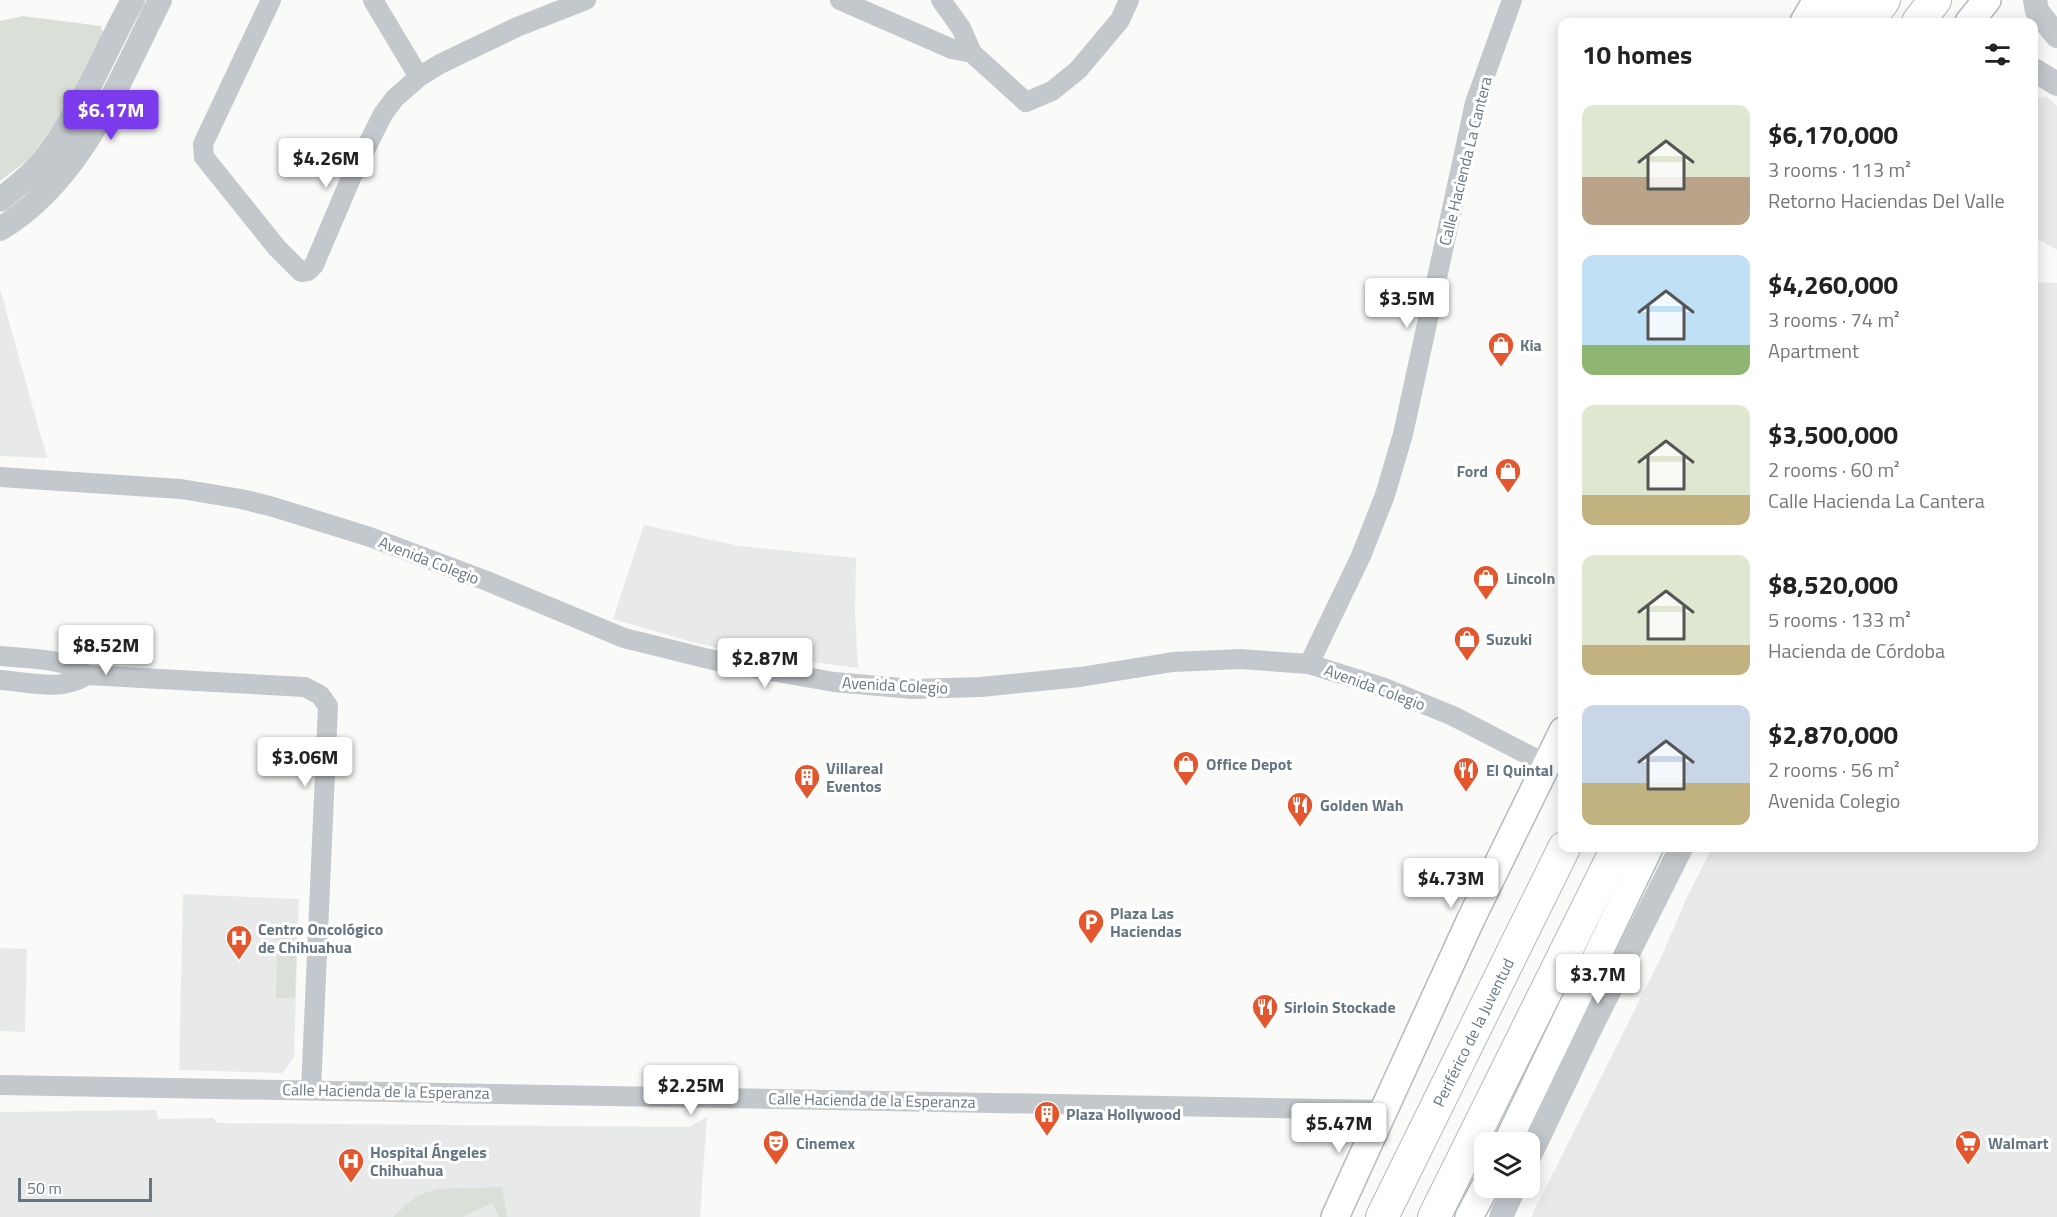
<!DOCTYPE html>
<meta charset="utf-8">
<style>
:root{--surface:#fff;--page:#f6f6f6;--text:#222;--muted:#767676;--accent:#7c3aed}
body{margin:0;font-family:"Titillium Web",sans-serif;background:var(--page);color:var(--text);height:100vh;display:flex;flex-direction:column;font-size:22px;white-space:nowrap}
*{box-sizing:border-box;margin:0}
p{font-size:20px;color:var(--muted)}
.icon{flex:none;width:33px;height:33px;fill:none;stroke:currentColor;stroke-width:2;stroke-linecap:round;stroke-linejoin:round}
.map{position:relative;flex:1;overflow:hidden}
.details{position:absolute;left:1558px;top:18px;width:480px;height:834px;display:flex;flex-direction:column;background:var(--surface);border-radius:12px;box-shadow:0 3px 15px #0003}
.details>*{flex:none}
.tools{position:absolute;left:1474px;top:1132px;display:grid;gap:12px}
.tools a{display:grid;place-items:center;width:66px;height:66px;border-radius:12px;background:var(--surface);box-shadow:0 3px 15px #0003;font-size:30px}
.scale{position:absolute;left:18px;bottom:15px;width:134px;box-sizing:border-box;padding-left:6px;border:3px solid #657683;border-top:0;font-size:16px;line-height:21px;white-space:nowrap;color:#657683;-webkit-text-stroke:4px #fff;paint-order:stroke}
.price{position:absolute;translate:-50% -51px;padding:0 14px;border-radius:6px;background:#fff;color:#222;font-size:20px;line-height:39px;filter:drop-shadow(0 2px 3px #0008)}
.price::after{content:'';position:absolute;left:50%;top:36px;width:18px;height:14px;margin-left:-9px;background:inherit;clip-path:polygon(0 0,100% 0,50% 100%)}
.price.selected{background:var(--accent);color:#fff}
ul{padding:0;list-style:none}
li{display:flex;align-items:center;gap:18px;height:150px;padding:0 24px}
li span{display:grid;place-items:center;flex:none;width:168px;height:120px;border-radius:12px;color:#555}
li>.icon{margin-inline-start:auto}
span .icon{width:72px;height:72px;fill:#fffc;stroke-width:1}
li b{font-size:26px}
h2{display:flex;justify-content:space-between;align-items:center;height:72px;padding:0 24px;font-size:26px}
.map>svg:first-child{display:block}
.built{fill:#e8e9e9}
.park{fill:#dadfd7}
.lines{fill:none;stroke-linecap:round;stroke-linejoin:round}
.secondary-casing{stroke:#b3babf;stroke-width:30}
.trunk-casing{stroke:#b4b9bd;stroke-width:34}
.minor{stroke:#c3c8cc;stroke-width:20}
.tertiary{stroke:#c3c8cc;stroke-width:24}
.secondary{stroke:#fff;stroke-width:27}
.trunk{stroke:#fff;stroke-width:32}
.labels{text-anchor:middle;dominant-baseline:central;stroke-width:6;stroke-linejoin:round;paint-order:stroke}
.street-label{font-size:16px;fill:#657683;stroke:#fff}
.poi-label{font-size:16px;font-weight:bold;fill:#657683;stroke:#fff;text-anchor:start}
</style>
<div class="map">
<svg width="2057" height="1217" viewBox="0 0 2057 1217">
<rect width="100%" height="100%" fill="#fafaf8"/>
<path class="built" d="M 2034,95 L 2040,98 L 2046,96 L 2057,106 L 2057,250 L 2034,237 Z
M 2034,282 L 2057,283 L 2057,1217 L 1531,1217 L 1664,951 L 1686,899 L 1712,848 L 2034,848 Z
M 0,289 L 47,458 L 0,456 Z
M 644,525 L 739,546 L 856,558 L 855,612 L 858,668 L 737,652 L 692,642 L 613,619 Z
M 183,894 L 299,899 L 294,1057 L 283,1073 L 179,1070 Z
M 0,948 L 27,949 L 25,1032 L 0,1031 Z
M 157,1110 L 158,1119 L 213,1118 L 218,1123 L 689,1127 L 707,1117 L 700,1217 L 0,1217 L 0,1112 Z"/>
<path class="park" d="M 23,16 L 101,26 L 105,41 L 72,100 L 29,159 L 0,181 L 0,21 Z
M 278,924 L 297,924 L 295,998 L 276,998 Z
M 502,1187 L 507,1217 L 499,1217 L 492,1203 L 463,1217 L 393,1217 L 415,1197 L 436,1189 Z"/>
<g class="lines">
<g class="secondary-casing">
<path id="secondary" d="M 1804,22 L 1817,0
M 1969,22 L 1987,0
M 1507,1143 L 1649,848
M 1335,1217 L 1471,919 L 1563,731
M 1469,1217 L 1485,1187"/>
</g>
<g class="trunk-casing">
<g id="trunk">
<path d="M 1829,22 L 1851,0"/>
<path d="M 1868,22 L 1884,0"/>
<path d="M 1918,22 L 1935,0"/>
<path id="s1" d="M 1382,1217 L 1564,848"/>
<path d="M 1434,1217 L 1617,848"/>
</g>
</g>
<path class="minor" d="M 271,0 L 203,144 L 204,157 L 277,248 L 301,272 L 308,271 L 314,265 L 351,178 L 383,114 L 395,98 L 419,77 L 440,64 L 517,27 L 586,0
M 373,0 L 419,77
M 840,0 L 952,49 L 972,53 L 1026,102 L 1052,91 L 1078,70 L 1120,20 L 1129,0
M 941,0 L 961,28 L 972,53
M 0,477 L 181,489 L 241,499 L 270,506 L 370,537 L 487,581 L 624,638 L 721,662 L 834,682 L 913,689 L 981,687 L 1080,677 L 1173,662 L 1240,659 L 1309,664 L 1382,687 L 1453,716 L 1546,764
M 0,656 C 29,659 63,657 87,675 C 62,692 29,682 0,680
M 1309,664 L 1361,556 L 1385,495 L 1403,434 L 1475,103 L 1512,0
M 87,675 L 305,687 L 320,695 L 328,706 L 311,1090
M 0,1085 L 1384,1110"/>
<path class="tertiary" d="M 2035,0 L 2037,11 L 2057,36
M 2034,70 L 2057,84
M 0,200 C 14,188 30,177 42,162 C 81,114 103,54 133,0
M 0,229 C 82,180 119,81 160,0
M 1530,1155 L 1590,1029 L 1681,848
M 1501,1217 L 1514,1188"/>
<use href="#secondary" class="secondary"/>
<use href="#trunk" class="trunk"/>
</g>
<defs>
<g id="shop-pin" transform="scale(1.35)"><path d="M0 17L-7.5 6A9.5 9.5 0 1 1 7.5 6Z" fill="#e4572e" stroke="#fff"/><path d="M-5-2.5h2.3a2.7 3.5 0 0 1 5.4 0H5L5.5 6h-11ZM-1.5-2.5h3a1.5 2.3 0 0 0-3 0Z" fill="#fff"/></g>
<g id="restaurant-pin" transform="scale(1.35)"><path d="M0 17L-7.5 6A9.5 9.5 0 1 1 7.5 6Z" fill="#e4572e" stroke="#fff"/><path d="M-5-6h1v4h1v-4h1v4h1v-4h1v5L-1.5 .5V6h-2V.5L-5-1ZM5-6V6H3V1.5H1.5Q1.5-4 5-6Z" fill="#fff"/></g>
<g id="building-pin" transform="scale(1.35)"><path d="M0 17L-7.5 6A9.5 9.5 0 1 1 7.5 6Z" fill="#e4572e" stroke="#fff"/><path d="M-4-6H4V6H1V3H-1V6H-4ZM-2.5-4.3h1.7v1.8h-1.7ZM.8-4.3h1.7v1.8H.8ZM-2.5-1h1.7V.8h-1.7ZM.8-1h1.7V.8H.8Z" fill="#fff"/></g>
<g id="parking-pin" transform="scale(1.35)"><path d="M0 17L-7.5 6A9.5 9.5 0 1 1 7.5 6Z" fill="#e4572e" stroke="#fff"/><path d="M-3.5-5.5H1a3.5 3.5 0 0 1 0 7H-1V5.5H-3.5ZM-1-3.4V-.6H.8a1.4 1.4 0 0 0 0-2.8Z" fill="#fff"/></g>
<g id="hospital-pin" transform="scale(1.35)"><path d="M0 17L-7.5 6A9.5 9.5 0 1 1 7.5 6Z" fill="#e4572e" stroke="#fff"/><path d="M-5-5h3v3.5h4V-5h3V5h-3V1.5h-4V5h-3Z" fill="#fff"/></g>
<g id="theatre-pin" transform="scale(1.35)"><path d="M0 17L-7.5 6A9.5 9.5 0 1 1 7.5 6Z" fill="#e4572e" stroke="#fff"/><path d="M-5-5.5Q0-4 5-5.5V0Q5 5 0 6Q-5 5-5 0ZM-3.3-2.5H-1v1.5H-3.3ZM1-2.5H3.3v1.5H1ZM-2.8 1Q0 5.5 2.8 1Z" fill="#fff"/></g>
<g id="supermarket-pin" transform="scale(1.35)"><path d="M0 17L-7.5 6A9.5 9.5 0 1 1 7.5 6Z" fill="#e4572e" stroke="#fff"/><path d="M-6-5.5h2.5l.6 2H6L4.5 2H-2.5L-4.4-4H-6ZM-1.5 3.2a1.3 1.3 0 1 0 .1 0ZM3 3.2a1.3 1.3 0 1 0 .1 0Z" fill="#fff"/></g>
</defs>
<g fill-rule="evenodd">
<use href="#shop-pin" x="1501" y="345"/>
<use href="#shop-pin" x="1508" y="471"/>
<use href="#shop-pin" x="1486" y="578"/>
<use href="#shop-pin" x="1467" y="639"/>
<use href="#shop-pin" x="1186" y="764"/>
<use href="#restaurant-pin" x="1466" y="770"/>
<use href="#building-pin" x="807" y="777"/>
<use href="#restaurant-pin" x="1300" y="805"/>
<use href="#parking-pin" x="1091" y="922"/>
<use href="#hospital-pin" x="239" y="938"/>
<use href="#restaurant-pin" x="1265" y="1007"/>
<use href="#building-pin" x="1047" y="1114"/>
<use href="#theatre-pin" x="776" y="1143"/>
<use href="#supermarket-pin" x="1968" y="1143"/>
<use href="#hospital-pin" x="351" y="1161"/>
</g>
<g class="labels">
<g class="street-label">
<text transform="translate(1465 161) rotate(-76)">Calle Hacienda La Cantera</text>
<text transform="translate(429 560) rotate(21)">Avenida Colegio</text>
<text transform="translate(895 685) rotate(3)">Avenida Colegio</text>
<text transform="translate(1375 687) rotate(20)">Avenida Colegio</text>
<text stroke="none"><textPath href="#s1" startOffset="206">Periférico de la Juventud</textPath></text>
<text transform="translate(386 1091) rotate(1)">Calle Hacienda de la Esperanza</text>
<text transform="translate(872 1100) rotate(1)">Calle Hacienda de la Esperanza</text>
</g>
<g class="poi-label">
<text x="1520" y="345">Kia</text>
<text x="1488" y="471" text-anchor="end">Ford</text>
<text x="1506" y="578">Lincoln</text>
<text x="1486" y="639">Suzuki</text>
<text x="1206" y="764">Office Depot</text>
<text x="826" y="768">Villareal<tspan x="826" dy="18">Eventos</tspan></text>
<text x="1486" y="770">El Quintal</text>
<text x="1320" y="805">Golden Wah</text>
<text x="1110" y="913">Plaza Las<tspan x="1110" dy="18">Haciendas</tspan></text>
<text x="258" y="929">Centro Oncológico<tspan x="258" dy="18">de Chihuahua</tspan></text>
<text x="1284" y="1007">Sirloin Stockade</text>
<text x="1066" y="1114">Plaza Hollywood</text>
<text x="796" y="1143">Cinemex</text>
<text x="1988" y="1143">Walmart</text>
<text x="370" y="1152">Hospital Ángeles<tspan x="370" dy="18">Chihuahua</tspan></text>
</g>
</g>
</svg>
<div class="tools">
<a><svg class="icon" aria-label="layers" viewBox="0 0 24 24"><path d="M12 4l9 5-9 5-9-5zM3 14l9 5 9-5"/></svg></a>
</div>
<div class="scale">50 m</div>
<b class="price selected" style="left:111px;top:141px">$6.17M</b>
<b class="price" style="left:326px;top:189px">$4.26M</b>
<b class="price" style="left:1407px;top:329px">$3.5M</b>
<b class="price" style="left:106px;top:676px">$8.52M</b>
<b class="price" style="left:765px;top:689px">$2.87M</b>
<b class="price" style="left:305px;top:788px">$3.06M</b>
<b class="price" style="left:1451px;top:909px">$4.73M</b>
<b class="price" style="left:1598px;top:1005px">$3.7M</b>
<b class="price" style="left:691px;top:1116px">$2.25M</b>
<b class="price" style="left:1339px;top:1154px">$5.47M</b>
<section class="details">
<h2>10 homes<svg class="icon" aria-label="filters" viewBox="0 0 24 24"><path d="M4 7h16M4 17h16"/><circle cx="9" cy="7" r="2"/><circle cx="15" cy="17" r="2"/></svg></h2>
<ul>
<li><span style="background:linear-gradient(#dfe7d0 60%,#b9a48a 0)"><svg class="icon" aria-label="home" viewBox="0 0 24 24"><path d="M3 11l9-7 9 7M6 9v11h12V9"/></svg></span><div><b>$6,170,000</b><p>3 rooms · 113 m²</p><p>Retorno Haciendas Del Valle</p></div></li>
<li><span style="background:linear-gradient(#bfe0f5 75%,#8fb573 0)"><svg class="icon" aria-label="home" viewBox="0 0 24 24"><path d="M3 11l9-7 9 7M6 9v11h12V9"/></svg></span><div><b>$4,260,000</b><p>3 rooms · 74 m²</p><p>Apartment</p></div></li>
<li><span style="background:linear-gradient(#dfe7d0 75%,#c2b280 0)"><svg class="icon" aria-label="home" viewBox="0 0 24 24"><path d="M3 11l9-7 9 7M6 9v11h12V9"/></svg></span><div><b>$3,500,000</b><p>2 rooms · 60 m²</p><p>Calle Hacienda La Cantera</p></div></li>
<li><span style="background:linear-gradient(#dfe7d0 75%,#c2b280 0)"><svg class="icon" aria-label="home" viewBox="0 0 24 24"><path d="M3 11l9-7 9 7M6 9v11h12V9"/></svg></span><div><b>$8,520,000</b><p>5 rooms · 133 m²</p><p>Hacienda de Córdoba</p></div></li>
<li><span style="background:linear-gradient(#c9d6e8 65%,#c2b280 0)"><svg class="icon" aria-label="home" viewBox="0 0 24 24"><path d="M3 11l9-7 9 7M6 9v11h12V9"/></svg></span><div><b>$2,870,000</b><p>2 rooms · 56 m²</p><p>Avenida Colegio</p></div></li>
</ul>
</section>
</div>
